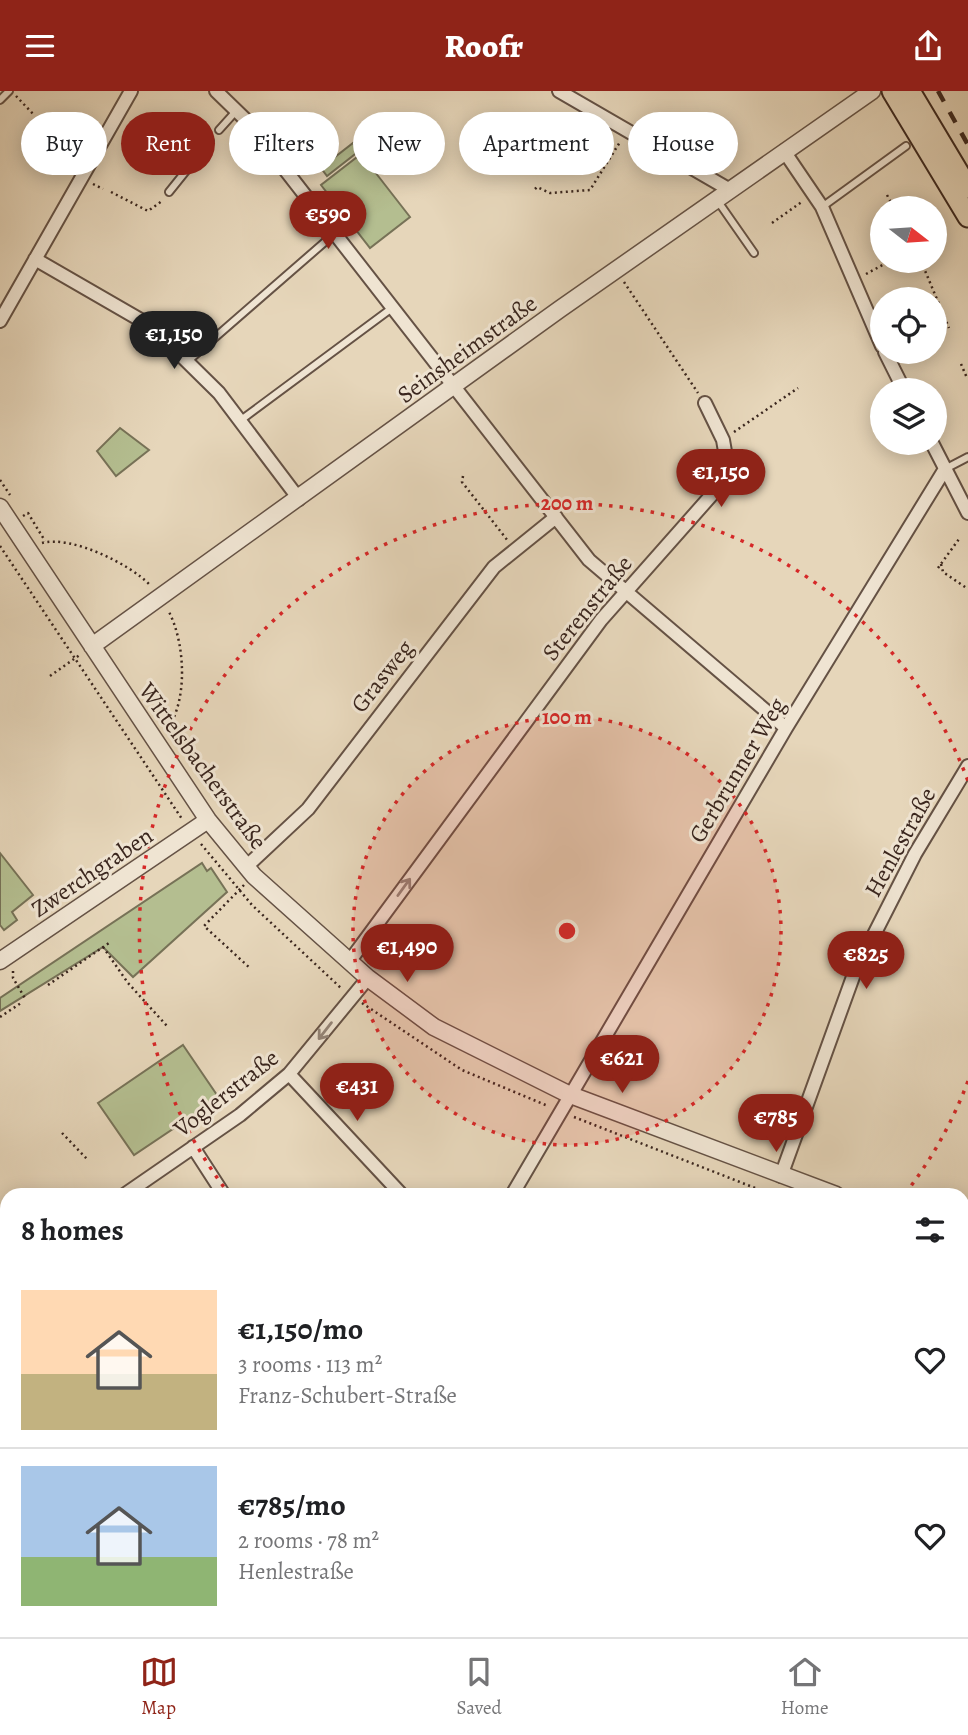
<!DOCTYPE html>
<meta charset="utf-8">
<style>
:root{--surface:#fff;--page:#f6f6f6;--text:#202124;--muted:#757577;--line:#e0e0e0;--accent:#8f2418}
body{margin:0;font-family:Alegreya,serif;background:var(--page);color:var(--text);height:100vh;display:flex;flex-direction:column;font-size:26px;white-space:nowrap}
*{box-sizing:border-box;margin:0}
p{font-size:23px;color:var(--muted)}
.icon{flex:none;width:38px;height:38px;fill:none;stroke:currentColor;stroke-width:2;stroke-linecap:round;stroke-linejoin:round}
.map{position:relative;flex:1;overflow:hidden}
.panel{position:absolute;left:0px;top:1097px;width:970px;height:450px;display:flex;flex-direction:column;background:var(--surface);border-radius:21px 21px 0 0;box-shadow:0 4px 18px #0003}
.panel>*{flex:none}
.guide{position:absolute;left:21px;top:21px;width:928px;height:63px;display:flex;gap:14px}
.needle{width:46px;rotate:107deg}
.buttons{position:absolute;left:870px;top:105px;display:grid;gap:14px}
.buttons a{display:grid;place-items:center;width:77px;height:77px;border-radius:50%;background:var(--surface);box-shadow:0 4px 18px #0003;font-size:35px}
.price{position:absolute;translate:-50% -60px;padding:0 16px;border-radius:24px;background:var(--accent);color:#fff;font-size:23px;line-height:46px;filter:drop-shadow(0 2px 4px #0008)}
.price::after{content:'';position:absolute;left:50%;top:42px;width:21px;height:16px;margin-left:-10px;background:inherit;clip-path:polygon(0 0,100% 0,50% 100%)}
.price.on{background:#222;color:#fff}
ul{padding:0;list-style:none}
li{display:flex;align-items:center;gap:21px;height:175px;padding:0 21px}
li+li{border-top:2px solid var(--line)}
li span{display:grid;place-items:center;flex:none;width:196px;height:140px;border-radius:0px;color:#555}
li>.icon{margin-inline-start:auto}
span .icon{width:84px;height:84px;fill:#fffc;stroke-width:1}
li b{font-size:30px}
h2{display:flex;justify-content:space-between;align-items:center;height:84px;padding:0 21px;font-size:30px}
.tag{padding:0 24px;border-radius:32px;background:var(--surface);box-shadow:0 4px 18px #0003;font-size:24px;line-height:63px}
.tag.on{background:var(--accent);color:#fff}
header{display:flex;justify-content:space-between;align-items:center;height:91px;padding:0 21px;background:var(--accent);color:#fff;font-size:32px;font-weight:800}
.tab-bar{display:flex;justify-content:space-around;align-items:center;height:98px;border-top:2px solid var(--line);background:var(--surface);font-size:19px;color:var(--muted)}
.tab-bar a{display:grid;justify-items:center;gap:4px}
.tab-bar .on{color:var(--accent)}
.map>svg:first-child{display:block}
.green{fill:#b4be90;stroke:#777257;stroke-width:2}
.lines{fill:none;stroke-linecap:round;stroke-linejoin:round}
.service-casing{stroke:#655245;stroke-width:10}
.minor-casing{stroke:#655245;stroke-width:16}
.tertiary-casing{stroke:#655245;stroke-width:19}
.primary-casing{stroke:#3a261e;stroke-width:23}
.path{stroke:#3a261e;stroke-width:2.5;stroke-dasharray:2 3.5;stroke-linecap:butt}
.service{stroke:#efe4d2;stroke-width:6}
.minor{stroke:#efe4d2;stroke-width:12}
.tertiary{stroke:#efe4d2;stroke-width:16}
.primary{stroke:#e6d6ba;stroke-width:19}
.rail{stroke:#3a261e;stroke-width:4.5;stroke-dasharray:12 12;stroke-linecap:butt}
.oneway{stroke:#948578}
.ring{fill:none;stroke:#d62828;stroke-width:3.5;stroke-dasharray:3.5 7}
.labels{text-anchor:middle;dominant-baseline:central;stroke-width:6;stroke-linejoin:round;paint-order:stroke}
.street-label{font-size:24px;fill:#3a261e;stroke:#efe4d2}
.centre{fill:#d62828;stroke:#efe4d2;stroke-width:3.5}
.ring-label{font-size:21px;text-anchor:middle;font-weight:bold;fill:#d62828;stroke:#efe4d2;stroke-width:6;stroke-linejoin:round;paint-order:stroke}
</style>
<header><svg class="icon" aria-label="menu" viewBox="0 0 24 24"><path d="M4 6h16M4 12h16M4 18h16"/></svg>Roofr<svg class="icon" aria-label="share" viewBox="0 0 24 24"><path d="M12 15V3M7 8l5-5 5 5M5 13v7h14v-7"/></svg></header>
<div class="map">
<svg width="968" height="1546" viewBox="0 0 968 1546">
<rect width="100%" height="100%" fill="#e6d6ba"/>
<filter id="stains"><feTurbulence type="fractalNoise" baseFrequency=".00286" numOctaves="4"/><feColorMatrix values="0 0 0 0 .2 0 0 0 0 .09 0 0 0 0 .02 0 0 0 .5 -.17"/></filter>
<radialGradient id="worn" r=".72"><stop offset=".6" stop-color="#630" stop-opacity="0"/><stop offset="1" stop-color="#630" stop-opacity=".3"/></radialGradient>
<path class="green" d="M 353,52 L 359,60 L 327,85 L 321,77 Z
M 361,63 L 410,126 L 370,157 L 321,94 Z
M 120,337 L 149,359 L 116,385 L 97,360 Z
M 0,762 L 33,804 L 12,821 L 17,829 L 4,839 L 0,834 Z
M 202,772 L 207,780 L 211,777 L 227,801 L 133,886 L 103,856 L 0,920 L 0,907 Z
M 183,954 L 219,1007 L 134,1064 L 98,1012 Z"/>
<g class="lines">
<g class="service-casing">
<path id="service" d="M 0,9 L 9,0
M 219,39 L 237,19
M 169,101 L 210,50
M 717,109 L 754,162
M 822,116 L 906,55
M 188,270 L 334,143
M 241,329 L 392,217
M 945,378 L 968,366"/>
</g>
<g class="minor-casing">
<path id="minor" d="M 216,0 L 248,31 L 589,469 L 786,637
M 559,0 L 730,99
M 784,60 L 822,116 L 882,255
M 35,168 L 151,235 L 219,302 L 299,408
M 0,230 L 131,0
M 885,261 L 904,299
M 932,352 L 968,422
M 247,775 L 308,718 L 494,476 L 556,426
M 349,871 L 601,529 L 716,399 L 727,372 L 723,349 L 705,312
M 289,983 L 402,1104
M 193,1056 L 224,1104
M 781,1085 L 854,883 L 915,763 L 968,675
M 124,1104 L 240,1024 L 289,983 L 368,887
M 512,1104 L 786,637 L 945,378
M 0,1190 L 7,1185
M 0,1370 L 7,1365
M 464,1540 L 467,1546
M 0,1545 L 9,1540
M 299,1546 L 309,1540
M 707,1546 L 718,1540"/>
</g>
<g class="tertiary-casing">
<path id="tertiary" d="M 0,416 L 208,729 L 254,785 L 368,887 L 434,936 L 568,1003 L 836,1104
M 92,555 L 560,218 L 872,0
M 0,870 L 208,729
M 962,1160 L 968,1163
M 962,1225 L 968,1211
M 887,1546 L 888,1540"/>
</g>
<g class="primary-casing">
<path id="primary" d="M 892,0 L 968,126
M 910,0 L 968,97"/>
</g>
<path class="path" d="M 16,5 L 34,24
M 93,93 L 103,98
M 535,98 L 537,96 L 550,102 L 590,99 L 620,51
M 111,101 L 148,120 L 162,110
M 887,104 L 894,117
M 772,132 L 803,110
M 921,170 L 949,237
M 866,183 L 890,170
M 624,191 L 698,302
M 961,273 L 967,287
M 734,341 L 798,297
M 463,385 L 462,391 L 508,450
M 0,389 L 10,404
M 23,425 L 28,422 L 45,450
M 42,452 C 71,444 130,473 150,494
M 0,455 L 182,728
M 941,473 L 943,481 L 968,498
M 938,477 L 959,448
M 50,585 L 81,563
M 166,640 C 189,610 185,550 168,519
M 201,753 L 252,814 L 342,898
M 244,794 L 204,835 L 251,878
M 103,856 L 128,892 L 167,935
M 13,880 L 13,887 L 26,909
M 48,894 L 109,852
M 362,912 L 462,979 L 548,1015
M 0,926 L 21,912
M 574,1026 L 773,1104
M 62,1042 L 87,1068
M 963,1455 L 965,1447 L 968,1448
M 142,1540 L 147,1546"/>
<use href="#service" class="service"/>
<use href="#minor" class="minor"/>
<use href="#tertiary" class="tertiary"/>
<use href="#primary" class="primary"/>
<path class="rail" d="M 938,0 L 968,54"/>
</g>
<defs><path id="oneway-shaft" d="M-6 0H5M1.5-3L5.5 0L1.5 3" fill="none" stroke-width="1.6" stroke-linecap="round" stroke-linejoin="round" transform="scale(1.75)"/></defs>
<g class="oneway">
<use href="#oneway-shaft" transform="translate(404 796) rotate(-54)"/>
<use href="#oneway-shaft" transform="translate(325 940) rotate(128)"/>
</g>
<circle cx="567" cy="840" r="214" fill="#d62828" fill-opacity=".12"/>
<g class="ring">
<circle cx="567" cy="840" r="214"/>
<path d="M968 990A428 428 0 0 1 904 1104M230 1104A428 428 0 1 1 968 690"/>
</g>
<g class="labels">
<g class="street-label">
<text transform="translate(467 258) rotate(-36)">Seinsheimstraße</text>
<text transform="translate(587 517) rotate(-51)">Sterenstraße</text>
<text transform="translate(382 585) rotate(-52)">Grasweg</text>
<text transform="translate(203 675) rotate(54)">Wittelsbacherstraße</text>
<text transform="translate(737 679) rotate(-59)">Gerbrunner Weg</text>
<text transform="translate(900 751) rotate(-61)">Henlestraße</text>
<text transform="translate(92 781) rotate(-34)">Zwerchgraben</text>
<text transform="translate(226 1002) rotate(-38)">Voglerstraße</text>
</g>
</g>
<circle cx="567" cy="840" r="10" class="centre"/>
<g class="ring-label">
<text x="567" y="419">200 m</text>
<text x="567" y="633">100 m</text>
</g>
<rect width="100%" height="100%" filter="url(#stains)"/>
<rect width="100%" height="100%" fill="url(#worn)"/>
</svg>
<div class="buttons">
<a><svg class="needle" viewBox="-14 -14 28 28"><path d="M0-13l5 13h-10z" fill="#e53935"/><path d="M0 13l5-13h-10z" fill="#757577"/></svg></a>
<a><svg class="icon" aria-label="locate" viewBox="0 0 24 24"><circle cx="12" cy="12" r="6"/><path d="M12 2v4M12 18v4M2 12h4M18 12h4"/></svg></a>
<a><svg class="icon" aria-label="layers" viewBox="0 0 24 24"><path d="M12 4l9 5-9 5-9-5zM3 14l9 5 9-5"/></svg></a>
</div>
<b class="price" style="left:328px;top:160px">€590</b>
<b class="price on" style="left:174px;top:280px">€1,150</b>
<b class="price" style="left:721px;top:418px">€1,150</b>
<b class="price" style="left:407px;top:893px">€1,490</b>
<b class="price" style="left:866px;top:900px">€825</b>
<b class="price" style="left:622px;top:1004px">€621</b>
<b class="price" style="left:357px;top:1032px">€431</b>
<b class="price" style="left:776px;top:1063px">€785</b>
<div class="guide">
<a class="tag">Buy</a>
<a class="tag on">Rent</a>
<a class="tag">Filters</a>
<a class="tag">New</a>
<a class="tag">Apartment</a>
<a class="tag">House</a>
</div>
<section class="panel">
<h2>8 homes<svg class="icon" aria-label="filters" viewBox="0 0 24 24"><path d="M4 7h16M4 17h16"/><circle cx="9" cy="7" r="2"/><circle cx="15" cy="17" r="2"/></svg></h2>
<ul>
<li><span style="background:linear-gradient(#ffd9b3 60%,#c2b280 0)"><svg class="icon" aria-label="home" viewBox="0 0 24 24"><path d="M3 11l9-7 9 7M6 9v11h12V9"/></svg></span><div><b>€1,150/mo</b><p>3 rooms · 113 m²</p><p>Franz-Schubert-Straße</p></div><svg class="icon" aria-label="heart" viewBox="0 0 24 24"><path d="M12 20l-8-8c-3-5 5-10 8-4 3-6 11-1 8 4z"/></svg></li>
<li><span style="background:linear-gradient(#a9c7e8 65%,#8fb573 0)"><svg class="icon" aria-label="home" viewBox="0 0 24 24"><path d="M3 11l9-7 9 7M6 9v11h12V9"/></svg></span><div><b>€785/mo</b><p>2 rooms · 78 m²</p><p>Henlestraße</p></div><svg class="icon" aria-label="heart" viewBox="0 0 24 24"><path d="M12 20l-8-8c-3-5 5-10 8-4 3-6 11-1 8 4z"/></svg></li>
</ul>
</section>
</div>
<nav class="tab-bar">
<a class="on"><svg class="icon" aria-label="map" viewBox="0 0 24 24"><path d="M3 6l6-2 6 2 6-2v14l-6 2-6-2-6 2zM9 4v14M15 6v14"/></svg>Map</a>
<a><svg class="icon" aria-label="saved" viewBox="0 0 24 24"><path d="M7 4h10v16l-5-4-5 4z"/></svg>Saved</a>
<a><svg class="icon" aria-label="home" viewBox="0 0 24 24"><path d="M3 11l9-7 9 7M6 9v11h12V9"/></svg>Home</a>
</nav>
